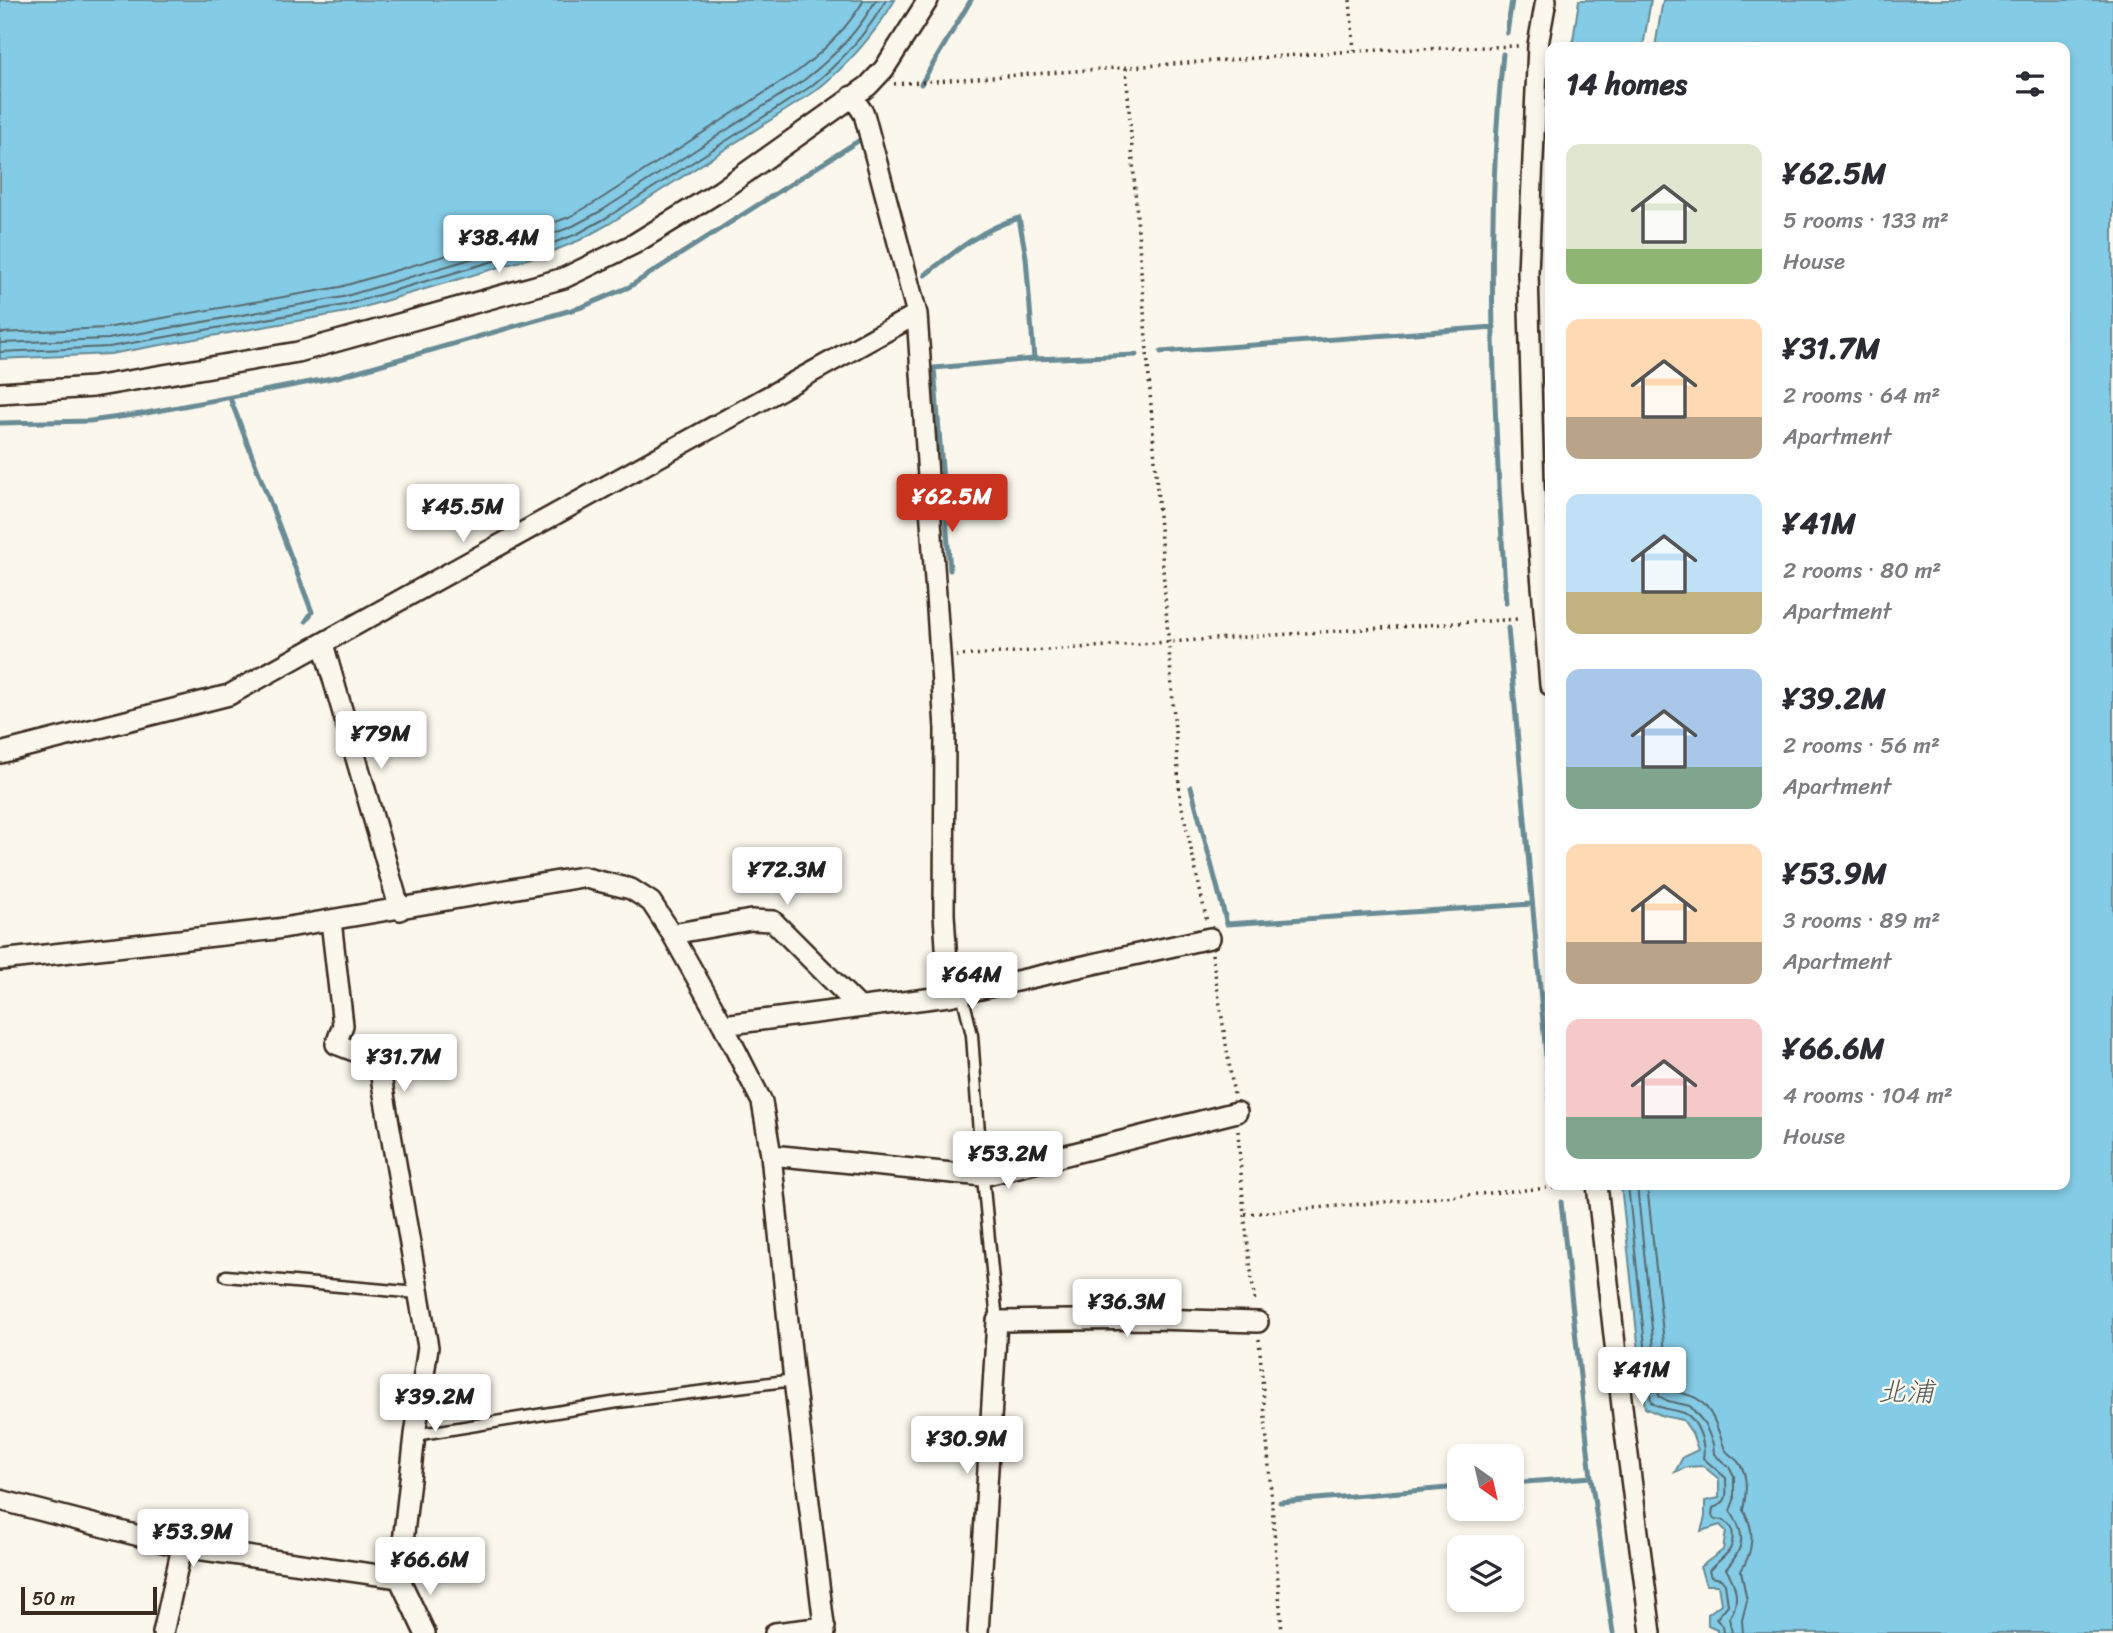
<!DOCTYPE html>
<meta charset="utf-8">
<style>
:root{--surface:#fff;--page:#f7f7f7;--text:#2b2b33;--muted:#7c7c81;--accent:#c8321e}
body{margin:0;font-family:Sriracha,"Klee One",sans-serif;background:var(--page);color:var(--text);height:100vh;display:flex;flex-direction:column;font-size:26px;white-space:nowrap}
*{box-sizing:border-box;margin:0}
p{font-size:23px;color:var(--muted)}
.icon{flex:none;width:38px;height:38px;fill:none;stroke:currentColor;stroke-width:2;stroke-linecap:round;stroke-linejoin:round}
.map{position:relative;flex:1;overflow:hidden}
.side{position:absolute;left:1545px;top:42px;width:525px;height:1148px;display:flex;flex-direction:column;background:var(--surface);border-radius:14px;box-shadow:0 4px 10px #0003}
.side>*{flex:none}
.needle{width:46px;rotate:146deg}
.buttons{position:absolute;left:1447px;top:1444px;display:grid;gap:14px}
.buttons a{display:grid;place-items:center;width:77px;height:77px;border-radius:14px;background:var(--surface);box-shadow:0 4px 10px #0003;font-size:35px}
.scale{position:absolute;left:21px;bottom:18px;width:136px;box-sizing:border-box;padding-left:7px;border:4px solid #3b2a1e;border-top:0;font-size:19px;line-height:24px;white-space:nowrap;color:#3b2a1e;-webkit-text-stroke:5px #fbf7ec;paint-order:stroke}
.price{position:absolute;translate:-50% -60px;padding:0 16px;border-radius:7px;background:#fff;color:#222;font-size:23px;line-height:46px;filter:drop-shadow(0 2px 4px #0008)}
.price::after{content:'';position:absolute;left:50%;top:42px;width:21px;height:16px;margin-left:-10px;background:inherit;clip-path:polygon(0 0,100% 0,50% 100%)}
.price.selected{background:var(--accent);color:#fff}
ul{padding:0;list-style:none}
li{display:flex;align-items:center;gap:21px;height:175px;padding:0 21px}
li span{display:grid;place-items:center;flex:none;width:196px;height:140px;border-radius:14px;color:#555}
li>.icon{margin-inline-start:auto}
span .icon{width:84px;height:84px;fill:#fffc;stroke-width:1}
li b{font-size:30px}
h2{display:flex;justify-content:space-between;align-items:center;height:84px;padding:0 21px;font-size:30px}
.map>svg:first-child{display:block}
.water{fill:#84cbe5;stroke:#678b95;stroke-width:2}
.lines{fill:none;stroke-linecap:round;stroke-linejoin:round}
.shore{stroke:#586a6e;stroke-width:2}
.stream{stroke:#678b95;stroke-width:5}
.lane-casing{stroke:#3b2a1e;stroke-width:15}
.street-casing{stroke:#3b2a1e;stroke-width:24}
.path{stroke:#3b2a1e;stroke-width:3.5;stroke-dasharray:2 5;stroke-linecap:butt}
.lane{stroke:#fbf7ec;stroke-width:10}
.street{stroke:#fbf7ec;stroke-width:19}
.labels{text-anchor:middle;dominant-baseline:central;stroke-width:5;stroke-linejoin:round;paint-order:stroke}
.water-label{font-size:28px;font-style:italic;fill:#515a5a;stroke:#fbf7ec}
</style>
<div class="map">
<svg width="2113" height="1633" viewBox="0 0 2113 1633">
<rect width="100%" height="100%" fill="#fbf7ec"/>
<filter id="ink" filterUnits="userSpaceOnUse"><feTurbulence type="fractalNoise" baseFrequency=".0143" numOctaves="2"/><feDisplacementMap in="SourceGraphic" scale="14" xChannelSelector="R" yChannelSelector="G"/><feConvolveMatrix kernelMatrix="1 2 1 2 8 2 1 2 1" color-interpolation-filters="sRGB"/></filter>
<g filter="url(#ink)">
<path class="water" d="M 0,0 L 895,0 C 873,37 847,66 814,92 L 609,224 L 580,240 L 551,252 L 347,312 L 110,354 L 0,359 Z
M 1579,0 L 1651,0 L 1643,47 L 1572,47 Z
M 1663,0 L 2113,0 L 2113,1633 L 1717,1633 L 1717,1629 L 1708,1625 L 1708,1614 L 1721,1604 L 1718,1585 L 1706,1585 L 1700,1567 L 1723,1550 L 1726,1531 L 1720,1525 L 1701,1531 L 1705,1517 L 1705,1501 L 1719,1498 L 1719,1479 L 1703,1466 L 1687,1467 L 1675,1472 L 1683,1457 L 1698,1450 L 1692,1433 L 1683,1420 L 1663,1416 L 1645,1408 L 1621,1185 L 2065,1185 L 2065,47 L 1655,47 Z"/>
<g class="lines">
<path class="shore" d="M 0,333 L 106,328 L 340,287 L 542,227 L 569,217 L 596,202 L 798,71 C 824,51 847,29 864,0
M 0,343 L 108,339 L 343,297 L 545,237 L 573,226 L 601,211 L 804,80 C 834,57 858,32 876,0
M 0,352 L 109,347 L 345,305 L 548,245 L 577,234 L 606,218 L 810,87 C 841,62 866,35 886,0
M 1628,1185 L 1651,1402 C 1661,1410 1672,1409 1684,1413 C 1698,1419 1706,1445 1703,1458 L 1726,1478 C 1726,1494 1730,1502 1713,1508 L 1712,1515 L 1714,1519 L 1724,1520 L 1732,1528 C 1736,1555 1723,1554 1709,1571 L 1711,1577 L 1721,1579 L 1725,1584 L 1728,1605 L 1716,1619 L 1723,1626 L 1724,1633
M 1637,1185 L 1659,1396 L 1668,1401 L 1690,1406 L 1705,1424 L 1713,1444 L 1714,1454 L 1730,1468 L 1734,1476 L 1734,1500 L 1730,1511 C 1747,1534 1744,1549 1726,1569 C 1736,1584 1741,1603 1729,1618 L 1732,1633
M 1647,1185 L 1669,1389 C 1678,1394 1690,1393 1699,1400 C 1714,1412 1718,1430 1724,1447 C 1726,1454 1735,1457 1739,1463 C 1749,1475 1746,1496 1743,1510 C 1756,1529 1753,1552 1741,1571 L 1747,1601 L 1742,1620 L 1743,1633"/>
<path class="stream" d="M 1507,33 L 1512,0
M 1503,54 C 1484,236 1494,421 1506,603
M 921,84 L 971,0
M 925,275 C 955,251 982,229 1019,218 L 1026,257 L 1034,359
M 1161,352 L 1494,327
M 230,398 L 312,612 L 306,621
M 0,423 L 90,421 L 141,414 L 337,377 L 582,307 L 629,287 L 866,136
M 950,570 L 934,368 L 1034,359 L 1136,355
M 1508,628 L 1550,1101
M 1191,787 L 1227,924 L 1532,904
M 1561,1202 L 1591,1477 L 1613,1633
M 1512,1483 L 1591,1477
M 1280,1502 L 1460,1487"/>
<g class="lane-casing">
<path id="lane" d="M 962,993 L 972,1035 L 980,1147 L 997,1321
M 226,1276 L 418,1293
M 415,1435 L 618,1402 L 794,1380"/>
</g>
<g class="street-casing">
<path id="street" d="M 1546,0 L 1538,45 L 1528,272 L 1534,487 L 1550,685
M 852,96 L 864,114 L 917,314 L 945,728 L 944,914 L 949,996
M 0,393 L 93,387 L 298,352 L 564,278 L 634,244 L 720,191 L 868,86 L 884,69 L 928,0
M 323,644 L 400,910
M 0,753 L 229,695 L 917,314
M 331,921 L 343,1025 L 336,1044 L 378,1060 L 428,1347 L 415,1435 L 399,1578 L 425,1633
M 672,934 L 751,920 L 773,921 L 859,1007
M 0,960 L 277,929 L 582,877 L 631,889 L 651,902 L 672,934 L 723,1025 L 762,1102 L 771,1155 L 794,1380 L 825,1633
M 723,1025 L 949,996 L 1210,938
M 771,1155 L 983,1176 L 1237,1112
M 1597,1185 L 1624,1424 L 1651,1633
M 0,1500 L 182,1547 L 399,1578
M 163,1633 L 182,1547
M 775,1633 L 825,1627
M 978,1633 L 997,1321 L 1154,1319 L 1258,1322"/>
</g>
<path class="path" d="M 1350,0 L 1354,51
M 1126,68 L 1180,798 L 1207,922
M 894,84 L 1354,51 L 1519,46
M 956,656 L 1518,619
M 1212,954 L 1234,1095
M 1238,1131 L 1244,1214 L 1255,1304
M 1245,1214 L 1560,1187
M 1259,1339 L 1282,1633"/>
<use href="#lane" class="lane"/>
<use href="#street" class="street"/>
</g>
</g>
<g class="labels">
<g class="water-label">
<text x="1906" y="1391">北浦</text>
</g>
</g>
</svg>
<div class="buttons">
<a><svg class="needle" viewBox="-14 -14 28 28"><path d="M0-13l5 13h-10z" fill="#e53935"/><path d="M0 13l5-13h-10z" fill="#7c7c81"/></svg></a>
<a><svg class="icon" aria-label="layers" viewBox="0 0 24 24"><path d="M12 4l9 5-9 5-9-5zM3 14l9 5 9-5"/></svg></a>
</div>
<div class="scale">50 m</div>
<b class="price" style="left:499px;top:275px">¥38.4M</b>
<b class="price selected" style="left:952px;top:534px">¥62.5M</b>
<b class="price" style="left:463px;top:544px">¥45.5M</b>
<b class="price" style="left:381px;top:771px">¥79M</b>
<b class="price" style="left:787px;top:907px">¥72.3M</b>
<b class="price" style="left:972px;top:1012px">¥64M</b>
<b class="price" style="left:404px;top:1094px">¥31.7M</b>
<b class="price" style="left:1008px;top:1191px">¥53.2M</b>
<b class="price" style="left:1127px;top:1339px">¥36.3M</b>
<b class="price" style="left:1642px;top:1407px">¥41M</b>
<b class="price" style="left:435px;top:1434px">¥39.2M</b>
<b class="price" style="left:967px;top:1476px">¥30.9M</b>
<b class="price" style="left:193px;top:1569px">¥53.9M</b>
<b class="price" style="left:430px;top:1597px">¥66.6M</b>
<section class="side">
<h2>14 homes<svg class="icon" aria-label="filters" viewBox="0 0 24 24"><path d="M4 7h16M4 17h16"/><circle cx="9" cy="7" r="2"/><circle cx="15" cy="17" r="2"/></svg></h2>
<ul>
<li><span style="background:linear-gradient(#dfe7d0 75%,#8fb573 0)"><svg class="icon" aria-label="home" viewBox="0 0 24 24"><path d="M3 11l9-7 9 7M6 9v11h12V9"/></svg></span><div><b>¥62.5M</b><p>5 rooms · 133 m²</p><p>House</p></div></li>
<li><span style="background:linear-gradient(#ffd9b3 70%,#b9a48a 0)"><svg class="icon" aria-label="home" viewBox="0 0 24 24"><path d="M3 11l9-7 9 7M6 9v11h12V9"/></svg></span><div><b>¥31.7M</b><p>2 rooms · 64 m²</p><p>Apartment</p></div></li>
<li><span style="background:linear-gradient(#bfe0f5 70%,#c2b280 0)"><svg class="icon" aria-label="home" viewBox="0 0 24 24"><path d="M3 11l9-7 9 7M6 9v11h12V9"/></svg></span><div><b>¥41M</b><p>2 rooms · 80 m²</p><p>Apartment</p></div></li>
<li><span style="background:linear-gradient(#a9c7e8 70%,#7fa58c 0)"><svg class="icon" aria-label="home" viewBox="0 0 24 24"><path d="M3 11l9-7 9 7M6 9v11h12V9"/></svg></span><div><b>¥39.2M</b><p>2 rooms · 56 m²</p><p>Apartment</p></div></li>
<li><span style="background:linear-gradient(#ffd9b3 70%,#b9a48a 0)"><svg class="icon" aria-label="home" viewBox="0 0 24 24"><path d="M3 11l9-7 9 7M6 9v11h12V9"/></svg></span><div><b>¥53.9M</b><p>3 rooms · 89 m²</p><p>Apartment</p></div></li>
<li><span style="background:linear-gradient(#f6c9c9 70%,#7fa58c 0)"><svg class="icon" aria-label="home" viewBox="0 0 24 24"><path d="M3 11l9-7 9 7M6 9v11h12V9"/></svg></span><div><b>¥66.6M</b><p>4 rooms · 104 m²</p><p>House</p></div></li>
</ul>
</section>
</div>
